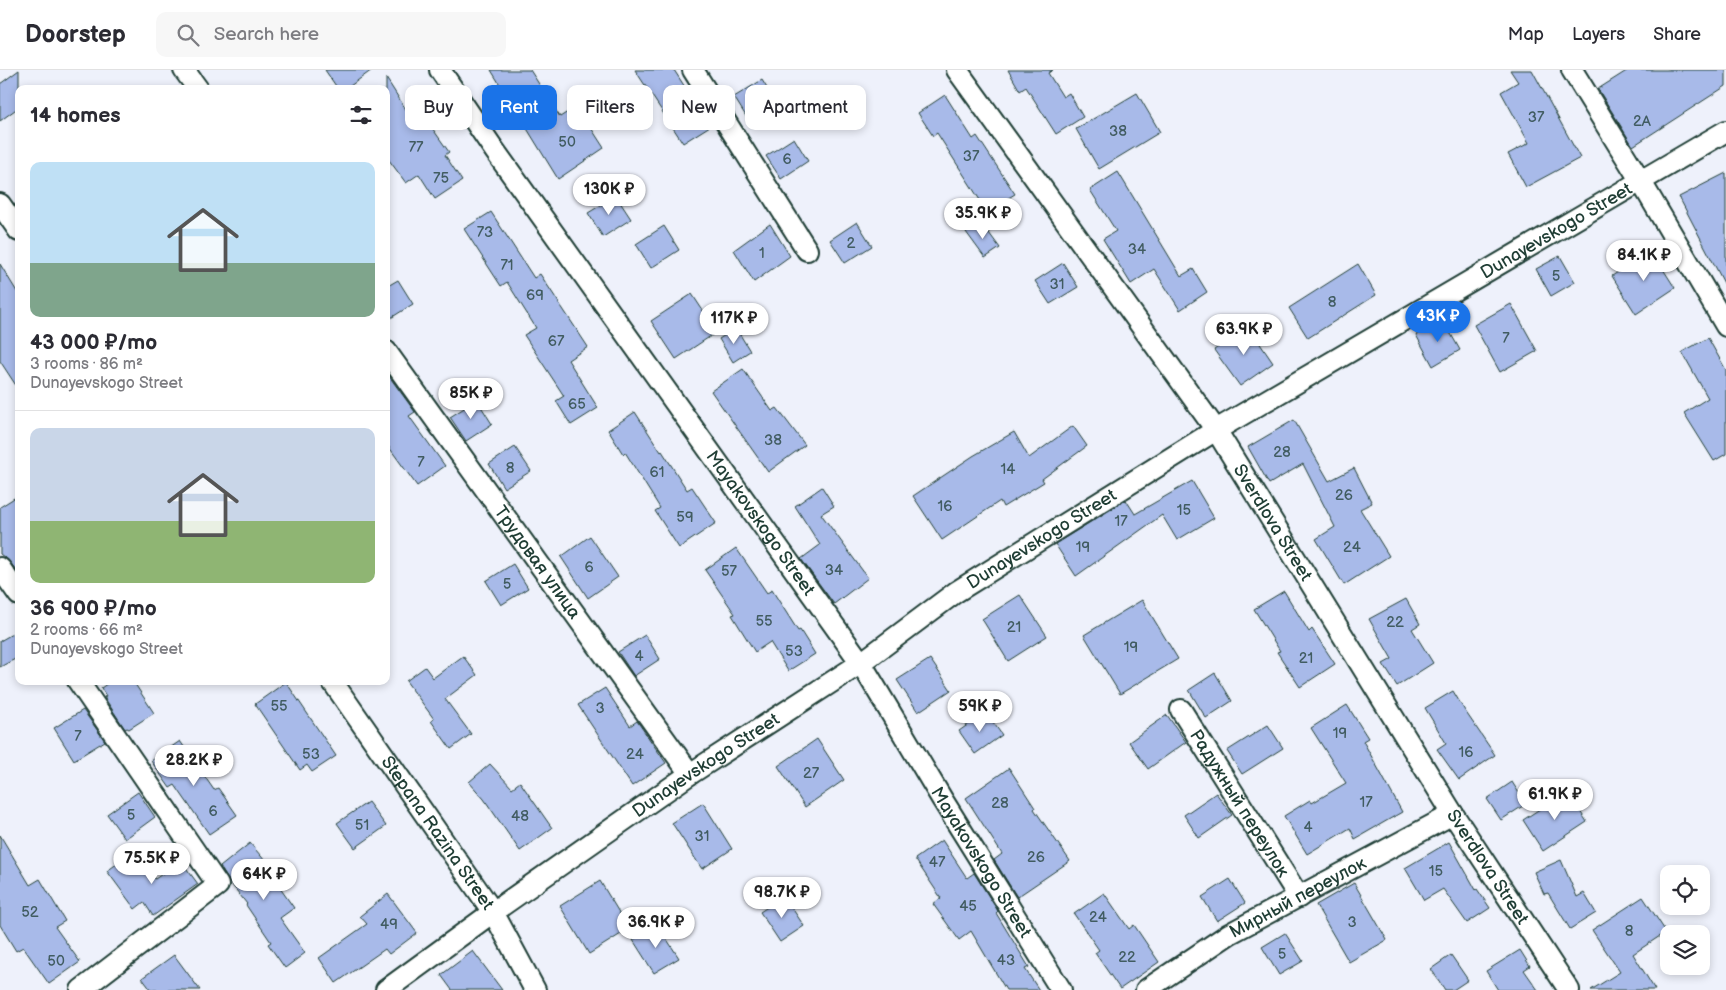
<!DOCTYPE html>
<meta charset="utf-8">
<style>
:root{--surface:#fff;--page:#f7f7f7;--text:#2b2b33;--muted:#7c7c81;--line:#e1e1e2;--accent:#1a73e8}
body{margin:0;font-family:"Balsamiq Sans",sans-serif;background:var(--page);color:var(--text);height:100vh;display:flex;flex-direction:column;font-size:19px;white-space:nowrap}
*{box-sizing:border-box;margin:0}
p{font-size:16px;color:var(--muted)}
.icon{flex:none;width:28px;height:28px;fill:none;stroke:currentColor;stroke-width:2;stroke-linecap:round;stroke-linejoin:round}
.map{position:relative;flex:1;overflow:hidden}
.drawer{position:absolute;left:15px;top:15px;width:375px;height:600px;display:flex;flex-direction:column;background:var(--surface);border-radius:10px;box-shadow:0 2px 8px #0003}
.drawer>*{flex:none}
.top-card{position:absolute;left:405px;top:15px;width:475px;height:45px;display:flex;gap:10px}
.controls{position:absolute;left:1660px;top:795px;display:grid;gap:10px}
.controls a{display:grid;place-items:center;width:50px;height:50px;border-radius:10px;background:var(--surface);box-shadow:0 2px 8px #0003;font-size:25px}
.price{position:absolute;translate:-50% -42px;padding:0 11px;border-radius:18px;background:#fff;color:#222;font-size:16px;line-height:32px;filter:drop-shadow(0 1px 2px #0008)}
.price::after{content:'';position:absolute;left:50%;top:30px;width:15px;height:11px;margin-left:-8px;background:inherit;clip-path:polygon(0 0,100% 0,50% 100%)}
.price.on{background:var(--accent);color:#fff}
ul{padding:0;list-style:none}
li{display:grid;align-content:center;gap:10px;height:265px;padding:0 15px}
li+li{border-top:1px solid var(--line)}
li span{display:grid;place-items:center;height:155px;border-radius:10px;color:#555}
li>.icon{margin-inline-start:auto}
span .icon{width:90px;height:90px;fill:#fffc;stroke-width:1}
li b{font-size:21px}
h2{display:flex;justify-content:space-between;align-items:center;height:60px;padding:0 15px;font-size:21px}
.tag{padding:0 18px;border-radius:10px;background:var(--surface);box-shadow:0 2px 8px #0003;font-size:18px;line-height:45px}
.tag.on{background:var(--accent);color:#fff}
header{display:flex;align-items:center;gap:30px;box-sizing:border-box;height:70px;padding:0 25px;background:var(--surface);border-bottom:1px solid var(--line)}
header strong{font-size:24px}
nav{display:flex;gap:28px;margin-inline-start:auto;font-size:18px}
.search{width:350px;height:45px;background:var(--page);display:flex;align-items:center;gap:12px;box-sizing:border-box;padding:0 18px;border-radius:10px;color:var(--muted);font-size:19px}
.map>svg:first-child{display:block}
.building{fill:#a8bae9;stroke:#1f3d34}
.lines{fill:none;stroke-linecap:round;stroke-linejoin:round}
.street-casing{stroke:#1f3d34;stroke-width:24}
.street{stroke:#fff;stroke-width:20}
.labels{text-anchor:middle;dominant-baseline:central;stroke-width:4;stroke-linejoin:round;paint-order:stroke}
.number-label{font-size:15px;fill:#415c61}
.street-label{font-size:18px;fill:#1f3d34;stroke:#fff}
</style>
<header>
<strong>Doorstep</strong>
<div class="search"><svg class="icon" aria-label="search" viewBox="0 0 24 24"><circle cx="10" cy="10" r="6"/><path d="M15 15l6 6"/></svg>Search here</div>
<nav><a>Map</a><a>Layers</a><a>Share</a></nav>
</header>
<div class="map">
<svg width="1726" height="920" viewBox="0 0 1726 920">
<rect width="100%" height="100%" fill="#eef1fb"/>
<filter id="ink" filterUnits="userSpaceOnUse"><feTurbulence type="fractalNoise" baseFrequency=".02" numOctaves="2"/><feDisplacementMap in="SourceGraphic" scale="10" xChannelSelector="R" yChannelSelector="G"/><feConvolveMatrix kernelMatrix="1 2 1 2 8 2 1 2 1" color-interpolation-filters="sRGB"/></filter>
<g filter="url(#ink)">
<path class="building" d="M 19,0 L 19,37 L 0,51 L 0,14 Z
M 325,0 L 372,0 L 346,19 L 338,19 Z
M 491,0 L 530,0 L 560,47 L 577,36 L 604,78 L 558,109 Z
M 635,0 L 674,0 L 710,56 L 683,73 Z
M 1008,0 L 1053,0 L 1048,3 L 1063,27 L 1069,23 L 1083,47 L 1056,64 L 1026,17 L 1020,21 Z
M 1510,0 L 1532,0 L 1580,88 L 1526,117 L 1508,84 L 1529,73 L 1501,22 L 1518,12 Z
M 1628,0 L 1726,0 L 1726,16 L 1633,76 L 1598,19 Z
M 386,8 L 414,52 L 423,45 L 449,82 L 445,85 L 462,111 L 435,129 L 419,104 L 406,113 L 386,86 Z
M 762,10 L 776,33 L 749,51 L 734,27 Z
M 1137,23 L 1160,62 L 1099,99 L 1076,59 Z
M 945,25 L 973,69 L 977,66 L 1015,124 L 987,141 L 937,63 L 933,66 L 918,43 Z
M 794,68 L 808,91 L 781,109 L 766,86 Z
M 1118,102 L 1181,206 L 1193,199 L 1207,222 L 1180,240 L 1154,199 L 1131,214 L 1103,169 L 1116,161 L 1090,120 Z
M 1726,103 L 1726,217 L 1679,127 Z
M 616,126 L 631,149 L 603,167 L 588,143 Z
M 491,142 L 534,208 L 540,204 L 588,277 L 568,290 L 598,338 L 571,355 L 556,331 L 564,326 L 524,265 L 536,258 L 507,212 L 501,216 L 464,159 Z
M 857,152 L 872,176 L 845,193 L 830,170 Z
M 981,152 L 1000,178 L 985,188 L 966,162 Z
M 770,154 L 790,186 L 754,212 L 734,180 Z
M 664,156 L 679,180 L 651,198 L 636,174 Z
M 1651,180 L 1675,218 L 1636,244 L 1612,206 Z
M 1560,186 L 1575,212 L 1551,226 L 1536,199 Z
M 1063,193 L 1078,217 L 1050,234 L 1035,211 Z
M 0,194 L 19,225 L 19,320 L 0,291 Z
M 1358,194 L 1376,225 L 1308,268 L 1289,238 Z
M 398,210 L 413,234 L 386,251 L 386,217 Z
M 692,224 L 717,262 L 676,289 L 651,251 Z
M 1511,234 L 1537,281 L 1500,302 L 1474,255 Z
M 1443,250 L 1460,280 L 1433,296 L 1416,265 Z
M 1248,256 L 1273,293 L 1240,316 L 1214,280 Z
M 736,258 L 750,281 L 733,292 L 719,269 Z
M 1708,268 L 1726,300 L 1726,384 L 1714,391 L 1684,343 L 1708,328 L 1682,282 Z
M 743,299 L 772,341 L 777,338 L 805,375 L 768,402 L 711,321 Z
M 386,302 L 415,342 L 409,346 L 445,396 L 417,416 L 386,373 Z
M 477,330 L 492,354 L 466,371 L 450,347 Z
M 635,342 L 661,382 L 662,381 L 687,420 L 692,417 L 716,453 L 679,478 L 655,441 L 660,438 L 625,382 L 623,384 L 608,360 Z
M 1294,350 L 1329,411 L 1354,398 L 1372,433 L 1360,439 L 1389,486 L 1344,515 L 1316,469 L 1335,457 L 1303,394 L 1269,414 L 1248,377 Z
M 1073,356 L 1087,376 L 1042,409 L 1044,412 L 1003,437 L 1000,431 L 942,470 L 913,426 L 973,386 L 1014,362 L 1029,388 Z
M 515,377 L 531,401 L 504,418 L 489,394 Z
M 1192,411 L 1214,448 L 1177,470 L 1162,445 L 1076,506 L 1055,474 L 1126,430 L 1135,444 Z
M 822,417 L 834,436 L 821,444 L 868,508 L 834,534 L 801,489 L 820,475 L 795,436 Z
M 19,425 L 19,504 L 9,491 L 0,484 L 0,437 Z
M 590,466 L 618,507 L 588,528 L 561,487 Z
M 736,478 L 767,523 L 772,520 L 798,561 L 800,560 L 815,584 L 788,601 L 770,572 L 755,582 L 732,545 L 735,544 L 705,500 Z
M 513,494 L 528,518 L 501,535 L 486,511 Z
M 1284,521 L 1309,562 L 1312,559 L 1335,594 L 1300,617 L 1277,582 L 1280,581 L 1254,539 Z
M 1020,525 L 1047,566 L 1008,591 L 982,549 Z
M 1406,529 L 1420,554 L 1412,559 L 1433,593 L 1397,616 L 1383,594 L 1392,589 L 1369,549 Z
M 1142,530 L 1178,589 L 1120,624 L 1084,565 Z
M 19,560 L 19,587 L 0,597 L 0,571 Z
M 645,565 L 660,589 L 634,606 L 618,582 Z
M 463,586 L 477,605 L 445,629 L 471,664 L 451,679 L 431,651 L 434,649 L 406,611 L 425,597 L 433,608 Z
M 930,589 L 951,620 L 918,642 L 897,610 Z
M 1215,603 L 1232,631 L 1206,648 L 1189,620 Z
M 111,611 L 133,611 L 154,643 L 129,659 L 127,658 L 125,659 L 104,627 L 106,626 L 101,618 Z
M 286,612 L 336,686 L 312,702 L 307,695 L 300,700 L 255,634 Z
M 605,618 L 630,656 L 637,651 L 666,693 L 632,716 L 578,635 Z
M 1453,621 L 1465,641 L 1495,685 L 1459,710 L 1437,679 L 1446,673 L 1425,638 Z
M 1347,635 L 1368,668 L 1363,671 L 1402,742 L 1355,769 L 1350,758 L 1307,784 L 1284,746 L 1310,730 L 1312,733 L 1346,713 L 1311,658 Z
M 83,640 L 105,671 L 74,690 L 54,658 Z
M 986,642 L 1002,665 L 975,684 L 959,661 Z
M 1167,645 L 1186,672 L 1148,699 L 1129,672 Z
M 1268,655 L 1283,678 L 1242,704 L 1227,681 Z
M 817,669 L 844,710 L 805,737 L 778,696 Z
M 180,671 L 214,720 L 218,718 L 237,745 L 209,764 L 175,715 L 170,718 L 151,691 Z
M 490,694 L 512,718 L 520,712 L 552,758 L 520,781 L 484,729 L 469,712 Z
M 1009,698 L 1035,738 L 1034,739 L 1070,791 L 1017,827 L 994,790 L 1002,784 L 966,728 Z
M 1512,712 L 1526,734 L 1501,750 L 1487,729 Z
M 1567,721 L 1587,752 L 1543,781 L 1523,750 Z
M 138,722 L 155,747 L 125,769 L 107,744 Z
M 1216,723 L 1232,745 L 1199,768 L 1184,745 Z
M 368,732 L 386,756 L 355,778 L 337,753 Z
M 703,733 L 732,779 L 702,799 L 672,753 Z
M 0,765 L 30,815 L 40,809 L 65,851 L 55,857 L 80,892 L 49,914 L 23,877 L 16,881 L 0,855 Z
M 942,770 L 967,808 L 974,803 L 998,841 L 996,843 L 1029,897 L 1025,899 L 1039,920 L 1006,920 L 971,861 L 959,870 L 933,834 L 941,828 L 915,789 Z
M 1449,772 L 1476,820 L 1477,819 L 1490,838 L 1467,853 L 1443,819 L 1424,830 L 1405,798 Z
M 250,773 L 266,792 L 263,794 L 294,838 L 280,848 L 305,883 L 285,898 L 268,874 L 271,872 L 246,835 L 247,834 L 229,811 L 220,797 Z
M 125,788 L 137,804 L 146,797 L 155,809 L 181,791 L 198,814 L 153,846 L 144,832 L 135,839 L 107,801 Z
M 1561,790 L 1577,827 L 1584,823 L 1596,843 L 1570,859 L 1548,823 L 1544,824 L 1534,802 Z
M 1230,809 L 1245,833 L 1217,851 L 1202,827 Z
M 600,811 L 629,859 L 589,884 L 560,836 Z
M 1354,813 L 1387,870 L 1349,892 L 1316,835 Z
M 1104,823 L 1129,859 L 1134,855 L 1159,892 L 1120,919 L 1095,883 L 1099,880 L 1074,844 Z
M 388,824 L 417,863 L 389,884 L 385,879 L 336,913 L 319,888 L 367,854 L 360,846 Z
M 784,826 L 804,856 L 780,872 L 760,842 Z
M 1643,827 L 1666,862 L 1633,884 L 1655,920 L 1591,920 L 1620,902 L 1592,860 Z
M 657,854 L 679,888 L 654,903 L 633,870 Z
M 1285,863 L 1303,891 L 1279,905 L 1262,877 Z
M 1520,880 L 1530,896 L 1524,900 L 1538,920 L 1498,920 L 1486,901 Z
M 473,881 L 502,920 L 452,920 L 441,905 Z
M 174,885 L 200,920 L 151,920 L 142,908 Z
M 1451,885 L 1468,910 L 1453,920 L 1445,920 L 1431,899 Z"/>
<g class="lines">
<g class="street-casing">
<g id="street">
<path d="M 184,0 L 198,19"/>
<path id="s1" d="M 440,0 L 495,81 L 861,593 L 942,729 L 1061,920"/>
<path d="M 693,0 L 807,180"/>
<path id="s2" d="M 957,0 L 1216,360 L 1453,744 L 1569,920"/>
<path d="M 1572,0 L 1640,110 L 1726,256"/>
<path d="M 0,134 L 19,161"/>
<path id="s3" d="M 386,281 L 690,704"/>
<path d="M 0,498 L 19,525"/>
<path d="M 78,611 L 218,815 L 81,920"/>
<path id="s4" d="M 332,611 L 493,842 L 535,920"/>
<path id="s5" d="M 1181,640 L 1299,827"/>
<path id="s6" d="M 386,920 L 493,842 L 690,704 L 861,593 L 956,522 L 1216,360 L 1726,61"/>
<path id="s7" d="M 1146,920 L 1229,864 L 1453,744"/>
</g>
</g>
<use href="#street" class="street"/>
</g>
</g>
<g class="labels">
<g class="number-label">
<text x="1536" y="47">37</text>
<text x="1642" y="51">2А</text>
<text x="1118" y="61">38</text>
<text x="567" y="72">50</text>
<text x="416" y="77">77</text>
<text x="971" y="86">37</text>
<text x="787" y="89">6</text>
<text x="441" y="108">75</text>
<text x="485" y="162">73</text>
<text x="851" y="173">2</text>
<text x="1137" y="179">34</text>
<text x="762" y="183">1</text>
<text x="507" y="195">71</text>
<text x="1556" y="206">5</text>
<text x="1057" y="214">31</text>
<text x="535" y="225">69</text>
<text x="1332" y="232">8</text>
<text x="1506" y="268">7</text>
<text x="556" y="271">67</text>
<text x="577" y="334">65</text>
<text x="773" y="370">38</text>
<text x="1282" y="382">28</text>
<text x="421" y="392">7</text>
<text x="510" y="398">8</text>
<text x="1008" y="399">14</text>
<text x="657" y="402">61</text>
<text x="1344" y="425">26</text>
<text x="945" y="436">16</text>
<text x="1184" y="440">15</text>
<text x="685" y="447">59</text>
<text x="1121" y="451">17</text>
<text x="1083" y="477">19</text>
<text x="1352" y="477">24</text>
<text x="589" y="497">6</text>
<text x="834" y="500">34</text>
<text x="729" y="501">57</text>
<text x="507" y="514">5</text>
<text x="764" y="551">55</text>
<text x="1395" y="552">22</text>
<text x="1014" y="557">21</text>
<text x="1131" y="577">19</text>
<text x="794" y="581">53</text>
<text x="639" y="586">4</text>
<text x="1306" y="588">21</text>
<text x="279" y="636">55</text>
<text x="600" y="638">3</text>
<text x="1340" y="663">19</text>
<text x="78" y="666">7</text>
<text x="1466" y="682">16</text>
<text x="311" y="684">53</text>
<text x="635" y="684">24</text>
<text x="811" y="703">27</text>
<text x="1366" y="732">17</text>
<text x="1000" y="733">28</text>
<text x="213" y="741">6</text>
<text x="131" y="745">5</text>
<text x="520" y="746">48</text>
<text x="362" y="755">51</text>
<text x="1308" y="757">4</text>
<text x="702" y="766">31</text>
<text x="1036" y="787">26</text>
<text x="937" y="792">47</text>
<text x="1436" y="801">15</text>
<text x="968" y="836">45</text>
<text x="30" y="842">52</text>
<text x="1098" y="847">24</text>
<text x="1352" y="852">3</text>
<text x="389" y="854">49</text>
<text x="1629" y="861">8</text>
<text x="1282" y="884">5</text>
<text x="1127" y="887">22</text>
<text x="1006" y="890">43</text>
<text x="56" y="891">50</text>
</g>
<g class="street-label">
<text stroke="none"><textPath href="#s6" startOffset="1396">Dunayevskogo Street</textPath></text>
<text stroke="none"><textPath href="#s1" startOffset="555">Mayakovskogo Street</textPath></text>
<text stroke="none"><textPath href="#s2" startOffset="552">Sverdlova Street</textPath></text>
<text stroke="none"><textPath href="#s6" startOffset="796">Dunayevskogo Street</textPath></text>
<text stroke="none"><textPath href="#s3" startOffset="260">Трудовая улица</textPath></text>
<text stroke="none"><textPath href="#s6" startOffset="391">Dunayevskogo Street</textPath></text>
<text stroke="none"><textPath href="#s5" startOffset="110">Радужный переулок</textPath></text>
<text stroke="none"><textPath href="#s4" startOffset="185">Stepana Razina Street</textPath></text>
<text stroke="none"><textPath href="#s1" startOffset="960">Mayakovskogo Street</textPath></text>
<text stroke="none"><textPath href="#s2" startOffset="958">Sverdlova Street</textPath></text>
<text stroke="none"><textPath href="#s7" startOffset="178">Мирный переулок</textPath></text>
</g>
</g>
</svg>
<div class="controls">
<a><svg class="icon" aria-label="locate" viewBox="0 0 24 24"><circle cx="12" cy="12" r="6"/><path d="M12 2v4M12 18v4M2 12h4M18 12h4"/></svg></a>
<a><svg class="icon" aria-label="layers" viewBox="0 0 24 24"><path d="M12 4l9 5-9 5-9-5zM3 14l9 5 9-5"/></svg></a>
</div>
<b class="price" style="left:609px;top:146px">130K ₽</b>
<b class="price" style="left:983px;top:170px">35.9K ₽</b>
<b class="price" style="left:1644px;top:212px">84.1K ₽</b>
<b class="price on" style="left:1438px;top:273px">43K ₽</b>
<b class="price" style="left:734px;top:275px">117K ₽</b>
<b class="price" style="left:1244px;top:286px">63.9K ₽</b>
<b class="price" style="left:471px;top:350px">85K ₽</b>
<b class="price" style="left:980px;top:663px">59K ₽</b>
<b class="price" style="left:194px;top:717px">28.2K ₽</b>
<b class="price" style="left:1555px;top:751px">61.9K ₽</b>
<b class="price" style="left:152px;top:815px">75.5K ₽</b>
<b class="price" style="left:264px;top:831px">64K ₽</b>
<b class="price" style="left:782px;top:849px">98.7K ₽</b>
<b class="price" style="left:656px;top:879px">36.9K ₽</b>
<div class="top-card">
<a class="tag">Buy</a>
<a class="tag on">Rent</a>
<a class="tag">Filters</a>
<a class="tag">New</a>
<a class="tag">Apartment</a>
</div>
<section class="drawer">
<h2>14 homes<svg class="icon" aria-label="filters" viewBox="0 0 24 24"><path d="M4 7h16M4 17h16"/><circle cx="9" cy="7" r="2"/><circle cx="15" cy="17" r="2"/></svg></h2>
<ul>
<li><span style="background:linear-gradient(#bfe0f5 65%,#7fa58c 0)"><svg class="icon" aria-label="home" viewBox="0 0 24 24"><path d="M3 11l9-7 9 7M6 9v11h12V9"/></svg></span><div><b>43 000 ₽/mo</b><p>3 rooms · 86 m²</p><p>Dunayevskogo Street</p></div></li>
<li><span style="background:linear-gradient(#c9d6e8 60%,#8fb573 0)"><svg class="icon" aria-label="home" viewBox="0 0 24 24"><path d="M3 11l9-7 9 7M6 9v11h12V9"/></svg></span><div><b>36 900 ₽/mo</b><p>2 rooms · 66 m²</p><p>Dunayevskogo Street</p></div></li>
</ul>
</section>
</div>
